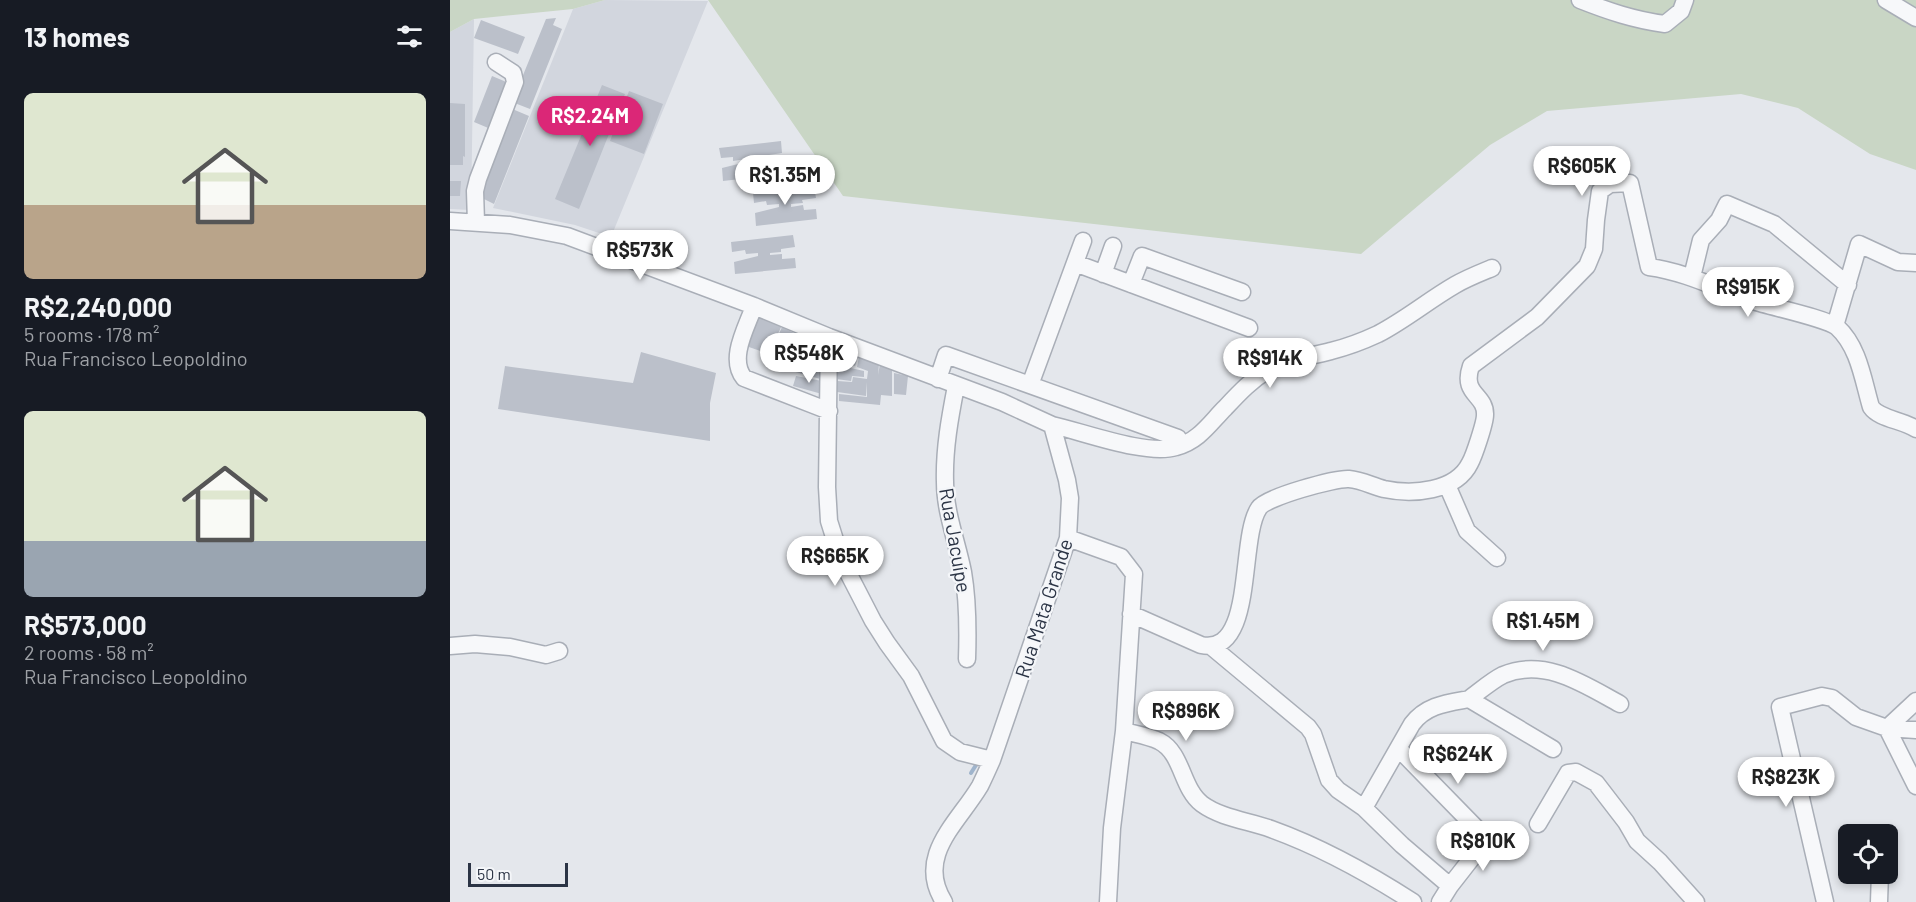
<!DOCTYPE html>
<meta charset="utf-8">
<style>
:root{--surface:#171b24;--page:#20242c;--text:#f1f3f6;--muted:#9ea1a6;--accent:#db2777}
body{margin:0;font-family:Barlow,sans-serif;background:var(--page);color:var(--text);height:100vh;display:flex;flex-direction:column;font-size:22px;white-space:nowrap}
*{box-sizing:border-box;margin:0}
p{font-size:20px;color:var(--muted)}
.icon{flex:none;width:33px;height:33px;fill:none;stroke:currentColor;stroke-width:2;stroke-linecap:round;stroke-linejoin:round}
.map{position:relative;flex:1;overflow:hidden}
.drawer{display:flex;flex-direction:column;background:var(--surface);width:450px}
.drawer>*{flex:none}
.tools{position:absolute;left:1388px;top:824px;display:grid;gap:12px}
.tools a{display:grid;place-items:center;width:60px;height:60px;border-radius:9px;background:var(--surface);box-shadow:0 3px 9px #0003;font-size:30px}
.scale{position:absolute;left:18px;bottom:15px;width:100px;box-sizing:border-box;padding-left:6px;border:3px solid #2b3445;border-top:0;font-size:16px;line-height:21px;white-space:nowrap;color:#2b3445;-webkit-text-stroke:4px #f4f6f9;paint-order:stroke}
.price{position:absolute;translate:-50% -51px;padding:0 14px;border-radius:21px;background:#fff;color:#222;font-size:20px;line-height:39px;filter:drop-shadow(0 2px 3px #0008)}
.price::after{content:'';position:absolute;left:50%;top:36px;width:18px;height:14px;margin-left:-9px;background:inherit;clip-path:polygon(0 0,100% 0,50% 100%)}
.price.on{background:var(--accent);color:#fff}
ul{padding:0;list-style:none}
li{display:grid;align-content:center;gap:12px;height:318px;padding:0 24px}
li span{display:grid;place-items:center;height:186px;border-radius:9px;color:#555}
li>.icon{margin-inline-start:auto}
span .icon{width:108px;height:108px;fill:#fffc;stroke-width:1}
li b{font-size:26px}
h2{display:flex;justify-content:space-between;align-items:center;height:72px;padding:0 24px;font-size:26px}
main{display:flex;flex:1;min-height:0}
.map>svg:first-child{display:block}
.built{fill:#d2d6de}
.green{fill:#c9d6c5}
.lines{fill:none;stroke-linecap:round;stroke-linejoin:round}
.stream{stroke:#9fb4cc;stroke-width:4}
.building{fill:#bbc0ca}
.minor-casing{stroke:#a9aeb7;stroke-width:19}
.minor{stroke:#f7f8fa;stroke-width:16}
.labels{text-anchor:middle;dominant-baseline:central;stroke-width:4.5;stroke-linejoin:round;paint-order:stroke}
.street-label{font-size:20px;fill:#2b3445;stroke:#f4f6f9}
</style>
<main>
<section class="drawer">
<h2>13 homes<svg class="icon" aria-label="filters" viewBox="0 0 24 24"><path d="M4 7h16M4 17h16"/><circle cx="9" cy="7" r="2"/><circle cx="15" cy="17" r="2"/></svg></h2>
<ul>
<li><span style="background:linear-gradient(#dfe7d0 60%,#b9a48a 0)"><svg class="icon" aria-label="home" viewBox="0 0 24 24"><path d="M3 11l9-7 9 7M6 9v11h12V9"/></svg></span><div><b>R$2,240,000</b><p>5 rooms · 178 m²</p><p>Rua Francisco Leopoldino</p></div></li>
<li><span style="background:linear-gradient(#dfe7d0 70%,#9aa5b1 0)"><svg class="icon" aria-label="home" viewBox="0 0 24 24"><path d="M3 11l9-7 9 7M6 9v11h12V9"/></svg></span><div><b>R$573,000</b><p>2 rooms · 58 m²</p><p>Rua Francisco Leopoldino</p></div></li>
</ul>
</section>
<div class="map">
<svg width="1466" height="902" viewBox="0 0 1466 902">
<rect width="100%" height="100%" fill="#e4e7ec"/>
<path class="built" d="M 155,0 L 258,1 L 161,237 L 125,225 L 43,208 L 123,9 Z
M 24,19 L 21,210 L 0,209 L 0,32 Z"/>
<path class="green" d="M 0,0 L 155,0 L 123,9 L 24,19 L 0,32 Z
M 258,0 L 1466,0 L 1466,170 L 1420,154 L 1348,108 L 1291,94 L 1097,111 L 1040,145 L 911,254 L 393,196 Z"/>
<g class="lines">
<path class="stream" d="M 521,773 L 526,765"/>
</g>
<path class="building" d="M 106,18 L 103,25 L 112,29 L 80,109 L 62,102 L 96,19 Z
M 31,20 L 75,37 L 68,54 L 24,38 Z
M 42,76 L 61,84 L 43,130 L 24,122 Z
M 152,85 L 175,94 L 129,209 L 105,199 Z
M 179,91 L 213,104 L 194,154 L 160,141 Z
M 0,103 L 15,104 L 15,157 L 13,156 L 13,165 L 0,165 Z
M 60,108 L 79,116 L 44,204 L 28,196 Z
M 331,141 L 332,153 L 319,155 L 319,158 L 308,159 L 308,162 L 320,160 L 320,165 L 333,164 L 334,174 L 273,181 L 272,168 L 296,162 L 296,159 L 283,161 L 283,157 L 271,158 L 269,148 Z
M 0,181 L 11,181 L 10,196 L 0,196 Z
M 364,186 L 366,198 L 352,200 L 353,203 L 341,204 L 341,207 L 353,205 L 354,210 L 366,209 L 367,219 L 306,226 L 305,213 L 329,207 L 329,204 L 317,205 L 316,201 L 304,203 L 303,193 Z
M 343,235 L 345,247 L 331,249 L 331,252 L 320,253 L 320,255 L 332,254 L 332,259 L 345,258 L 346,268 L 285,274 L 284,262 L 308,256 L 308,253 L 296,254 L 295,250 L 282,252 L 281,242 Z
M 308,315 L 332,325 L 319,354 L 296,346 Z
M 332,327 L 348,335 L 346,341 L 349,335 L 371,344 L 374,380 L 342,371 L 340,361 L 339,369 L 317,360 Z
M 388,351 L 408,357 L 405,366 L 385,358 Z
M 191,352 L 266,373 L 260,403 L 260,441 L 48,409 L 55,366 L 183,383 Z
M 409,357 L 429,364 L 428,375 L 430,364 L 442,368 L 442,396 L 431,395 L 430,405 L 389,401 L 389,394 L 417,397 L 417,382 L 416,396 L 387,392 L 387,381 L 402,382 L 403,377 L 417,379 L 418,371 L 407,367 Z
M 387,365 L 414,371 L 414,377 L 402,376 L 401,381 L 386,379 Z
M 444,373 L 458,376 L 456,395 L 444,394 Z
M 346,376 L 372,381 L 372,394 L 343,386 Z"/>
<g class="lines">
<g class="minor-casing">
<path id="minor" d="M 1130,0 C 1158,11 1184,20 1215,24 L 1231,11 L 1235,0
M 1436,0 L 1466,18
M 0,221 L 60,225 L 117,236 L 304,306 L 379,337 L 552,402 L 602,425 L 617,480 L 620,498 L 618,538 L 542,760 C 538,769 534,778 530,786 C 508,823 465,856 494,902
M 26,222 L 25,191 L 28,179 L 65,82 L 63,73 L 46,62
M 625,263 L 799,328
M 653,274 L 663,246
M 1242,277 L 1251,240 L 1269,220 L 1277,204 L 1324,224 L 1398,285
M 681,284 L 692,256 L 792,292
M 304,306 C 297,327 278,358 294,378 L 379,411
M 1385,326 L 1409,244 L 1448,262 L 1466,263
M 379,337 L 377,487 L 379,521 L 391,559 L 423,621 L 437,643 L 461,676 L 494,741 L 510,752 L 542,760
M 488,379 L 496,355 L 728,438
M 580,385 L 633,241
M 506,386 C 500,417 494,449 495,482 C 495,512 507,542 513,572 C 518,601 518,629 517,659
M 602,425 C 634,432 696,456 726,447 C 749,441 760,423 775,408 C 789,393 802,379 820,369 C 839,358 860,357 881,351 C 897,347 913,341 928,334 C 955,320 979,300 1005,285 C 1017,278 1030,273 1042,268
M 997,485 L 1017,531 L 1047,558
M 618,538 L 671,557 L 684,574 L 674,731 L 662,828 L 658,902
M 681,614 L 751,645 C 806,656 788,539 809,508 C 816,497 886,478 899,479 C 912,480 922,486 934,489 C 962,495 1006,492 1020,463 C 1024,456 1035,423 1035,415 C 1036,394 1011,395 1021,366 L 1087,317 L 1137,266 L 1144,249 L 1146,220 L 1150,191 L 1160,184 L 1180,183 L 1199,267 C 1236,272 1268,289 1303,301 C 1321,307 1375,318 1387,327 C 1409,347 1413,380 1421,407 C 1429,419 1453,420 1466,429
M 0,646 L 25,644 L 60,647 L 96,655 L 109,651
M 762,647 L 858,727 L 863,734 L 879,780 L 888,790 L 914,808 L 952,845 L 1000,886 L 990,902
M 1019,699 C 1030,691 1041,681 1053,675 C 1095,657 1135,685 1170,704
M 1466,701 L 1437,728 L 1466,786
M 674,731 C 685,734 698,736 709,741 C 733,753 731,788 752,804 C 771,818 799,821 821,829 C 871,847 918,873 963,902
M 949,749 L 1033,835 L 1035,840 L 1032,845 L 1000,886
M 914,808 L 962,724 C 976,705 997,703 1019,699 L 1103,749
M 1088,824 L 1118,773 L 1126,772 L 1146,783 L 1176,822 L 1187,841 L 1210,862 L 1246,902
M 1375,902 L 1330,707 L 1372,696 L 1382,698 L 1406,717 L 1437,728 L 1466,730
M 1429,902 L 1430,873"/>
</g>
<use href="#minor" class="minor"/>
</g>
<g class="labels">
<g class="street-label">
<text transform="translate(506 540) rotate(80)">Rua Jacuípe</text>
<text transform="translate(593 608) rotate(-72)">Rua Mata Grande</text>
</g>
</g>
</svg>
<div class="tools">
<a><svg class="icon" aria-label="locate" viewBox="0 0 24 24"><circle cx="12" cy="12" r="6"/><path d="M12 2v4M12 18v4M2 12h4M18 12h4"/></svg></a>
</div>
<div class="scale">50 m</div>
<b class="price on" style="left:140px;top:147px">R$2.24M</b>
<b class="price" style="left:1132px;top:197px">R$605K</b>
<b class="price" style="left:335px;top:206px">R$1.35M</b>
<b class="price" style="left:190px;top:281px">R$573K</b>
<b class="price" style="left:1298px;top:318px">R$915K</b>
<b class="price" style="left:359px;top:384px">R$548K</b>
<b class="price" style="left:820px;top:389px">R$914K</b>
<b class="price" style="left:385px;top:587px">R$665K</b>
<b class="price" style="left:1093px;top:652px">R$1.45M</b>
<b class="price" style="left:736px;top:742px">R$896K</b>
<b class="price" style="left:1008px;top:785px">R$624K</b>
<b class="price" style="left:1336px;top:808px">R$823K</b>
<b class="price" style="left:1033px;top:872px">R$810K</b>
</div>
</main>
